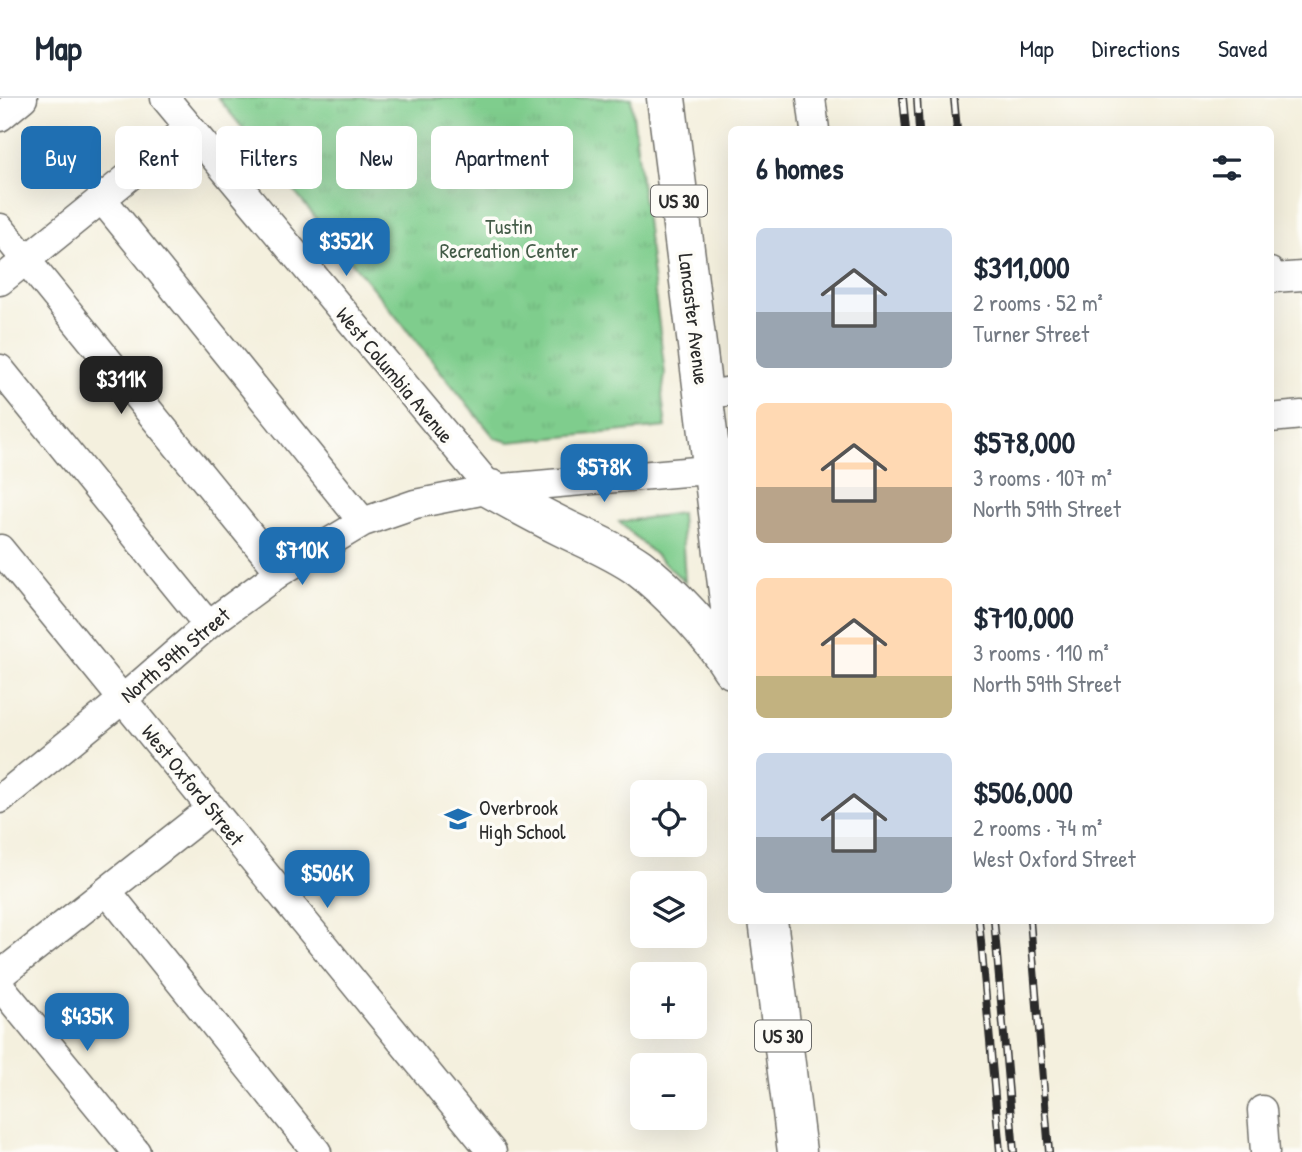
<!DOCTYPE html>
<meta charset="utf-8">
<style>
:root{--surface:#fff;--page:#f6f6f7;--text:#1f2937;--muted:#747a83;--line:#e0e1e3;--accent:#1f6fb2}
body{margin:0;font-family:"Patrick Hand",sans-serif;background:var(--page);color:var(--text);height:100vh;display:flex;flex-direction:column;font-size:26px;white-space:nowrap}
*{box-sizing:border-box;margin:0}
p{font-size:23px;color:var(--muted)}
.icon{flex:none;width:38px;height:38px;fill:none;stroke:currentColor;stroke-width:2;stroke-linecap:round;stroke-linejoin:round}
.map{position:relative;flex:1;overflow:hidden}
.details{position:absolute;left:728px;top:28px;width:546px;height:798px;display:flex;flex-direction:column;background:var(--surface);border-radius:10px;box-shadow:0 7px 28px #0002}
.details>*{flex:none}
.hud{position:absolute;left:21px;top:28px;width:602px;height:63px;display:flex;gap:14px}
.controls{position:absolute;left:630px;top:682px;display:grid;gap:14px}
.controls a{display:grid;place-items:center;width:77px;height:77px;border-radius:10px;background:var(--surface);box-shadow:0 7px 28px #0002;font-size:35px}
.price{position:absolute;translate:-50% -60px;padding:0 16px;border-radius:14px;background:var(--accent);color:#fff;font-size:23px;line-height:46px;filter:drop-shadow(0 2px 4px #0008)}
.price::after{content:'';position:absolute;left:50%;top:42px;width:21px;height:16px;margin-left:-10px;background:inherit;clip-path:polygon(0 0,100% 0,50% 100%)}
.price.current{background:#222;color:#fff}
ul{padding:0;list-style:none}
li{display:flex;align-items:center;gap:21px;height:175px;padding:0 28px}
li span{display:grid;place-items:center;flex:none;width:196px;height:140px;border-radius:10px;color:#555}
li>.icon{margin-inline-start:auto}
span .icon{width:84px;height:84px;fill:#fffc;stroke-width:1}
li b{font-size:30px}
h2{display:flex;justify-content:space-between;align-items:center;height:84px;padding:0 28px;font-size:30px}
.tag{padding:0 24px;border-radius:10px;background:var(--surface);box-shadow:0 7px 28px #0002;font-size:24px;line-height:63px}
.tag.current{background:var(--accent);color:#fff}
header{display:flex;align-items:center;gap:42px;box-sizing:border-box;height:98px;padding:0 35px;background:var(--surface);border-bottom:2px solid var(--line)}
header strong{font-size:33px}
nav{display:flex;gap:38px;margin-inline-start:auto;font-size:24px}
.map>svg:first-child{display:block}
.grass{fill:#7fcd8d;stroke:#557c5c;stroke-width:2}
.park{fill:url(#park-tufts);stroke:#557c5c;stroke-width:2}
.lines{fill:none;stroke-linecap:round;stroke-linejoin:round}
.minor-casing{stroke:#71706a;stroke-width:31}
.highway-casing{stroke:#71706a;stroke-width:41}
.minor{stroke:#fff;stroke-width:28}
.highway{stroke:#fff;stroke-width:38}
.rail-casing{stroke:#2b2b2b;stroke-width:8}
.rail{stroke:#fdfcf7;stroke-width:5;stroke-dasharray:16;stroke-linecap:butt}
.labels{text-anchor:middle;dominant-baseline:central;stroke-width:7;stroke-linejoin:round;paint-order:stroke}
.shield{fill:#fdfcf7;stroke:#6a6a68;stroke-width:2}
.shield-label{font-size:19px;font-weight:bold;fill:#2b2b2b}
.park-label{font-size:21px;fill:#445c48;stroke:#fdfcf7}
.street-label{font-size:21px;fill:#2b2b2b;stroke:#fdfcf7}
.poi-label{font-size:21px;fill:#2b2b2b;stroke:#fdfcf7;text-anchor:start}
</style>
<header>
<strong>Map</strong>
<nav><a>Map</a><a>Directions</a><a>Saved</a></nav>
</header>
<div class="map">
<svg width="1302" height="1054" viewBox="0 0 1302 1054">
<defs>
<pattern id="park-tufts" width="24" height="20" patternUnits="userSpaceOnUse" patternTransform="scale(1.75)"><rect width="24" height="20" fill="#7fcd8d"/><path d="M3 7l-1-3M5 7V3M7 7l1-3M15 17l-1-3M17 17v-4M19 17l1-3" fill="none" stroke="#6eb07a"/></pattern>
</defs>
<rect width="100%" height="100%" fill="#fdfcf7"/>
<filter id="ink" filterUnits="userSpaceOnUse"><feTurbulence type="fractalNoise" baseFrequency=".0143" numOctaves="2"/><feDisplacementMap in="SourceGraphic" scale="14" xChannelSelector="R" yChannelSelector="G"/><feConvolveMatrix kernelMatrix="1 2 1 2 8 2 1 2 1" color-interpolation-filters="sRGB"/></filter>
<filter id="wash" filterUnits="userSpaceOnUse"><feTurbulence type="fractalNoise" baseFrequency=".00686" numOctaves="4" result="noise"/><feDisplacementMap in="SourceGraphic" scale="28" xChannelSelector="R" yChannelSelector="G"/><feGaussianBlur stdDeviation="1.57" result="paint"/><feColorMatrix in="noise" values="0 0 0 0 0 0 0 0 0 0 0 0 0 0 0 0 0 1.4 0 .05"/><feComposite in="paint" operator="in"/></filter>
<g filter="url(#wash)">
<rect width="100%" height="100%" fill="#f4f0de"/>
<path class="grass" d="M 681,415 L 685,484 L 619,424 Z"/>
<path class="park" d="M 218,0 L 631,0 L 665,276 L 662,298 L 666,329 L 509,344 L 495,340 Z"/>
</g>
<g filter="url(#ink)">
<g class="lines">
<g class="minor-casing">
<path id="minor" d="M 165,0 L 491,391
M 811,0 L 815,32
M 0,19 L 23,0
M 102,101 L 363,424
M 0,130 L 280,474
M 1270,174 L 1274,180 L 1302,178
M 0,183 L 189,30
M 0,271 L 208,527
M 704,297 L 732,293
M 1270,320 L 1302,317
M 0,451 L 492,1054
M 0,701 L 123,601 L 208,527 L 280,474 L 363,424 L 415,406 L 491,391 L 730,370
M 107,793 L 317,1054
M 0,877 L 212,710
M 0,888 L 136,1054
M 1262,1012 L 1265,1054"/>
</g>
<g class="highway-casing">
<path id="highway" d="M 666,0 L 732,526
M 491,391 C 514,404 538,417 562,429 C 588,442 614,452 638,469 C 670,493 711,537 732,571
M 768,822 L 797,1054"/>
</g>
<use href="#minor" class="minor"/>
<use href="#highway" class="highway"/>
<g class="rail-casing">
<path id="rail" d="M 903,0 L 906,32
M 917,0 L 919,32
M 954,0 L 957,32
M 979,822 L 1000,1054
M 994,822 L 1014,1054
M 1030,822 L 1049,1054"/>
</g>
<use href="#rail" class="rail"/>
</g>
</g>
<defs>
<g id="school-bare" transform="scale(2.1)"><path d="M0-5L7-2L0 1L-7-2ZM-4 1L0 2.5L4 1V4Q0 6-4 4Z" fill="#1f6fb2" stroke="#fdfcf7" stroke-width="2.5" paint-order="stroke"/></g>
</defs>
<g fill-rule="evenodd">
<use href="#school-bare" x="458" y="721"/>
</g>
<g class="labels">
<g class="shield">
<rect x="651" y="87.5" width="56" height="31" rx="5"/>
<rect x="755" y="922.5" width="56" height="31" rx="5"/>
</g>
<g class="shield-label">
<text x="679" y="103">US 30</text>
<text x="783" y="938">US 30</text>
</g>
<g class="park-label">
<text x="509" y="128">Tustin<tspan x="509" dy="24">Recreation Center</tspan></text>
</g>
<g class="street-label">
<text transform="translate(694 221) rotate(83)">Lancaster Avenue</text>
<text transform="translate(395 277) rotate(50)">West Columbia Avenue</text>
<text transform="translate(175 557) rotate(-40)">North 59th Street</text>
<text transform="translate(193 687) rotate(51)">West Oxford Street</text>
</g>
<g class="poi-label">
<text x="479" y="709">Overbrook<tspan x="479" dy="24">High School</tspan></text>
</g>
</g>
</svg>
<div class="controls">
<a><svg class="icon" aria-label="locate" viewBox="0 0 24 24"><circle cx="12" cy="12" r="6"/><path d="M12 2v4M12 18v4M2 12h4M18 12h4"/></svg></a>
<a><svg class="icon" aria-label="layers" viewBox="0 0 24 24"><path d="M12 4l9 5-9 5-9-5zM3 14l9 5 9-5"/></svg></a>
<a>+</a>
<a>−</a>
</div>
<b class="price" style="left:346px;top:180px">$352K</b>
<b class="price current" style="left:121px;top:318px">$311K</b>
<b class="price" style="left:604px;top:406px">$578K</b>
<b class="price" style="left:302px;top:489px">$710K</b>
<b class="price" style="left:327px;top:812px">$506K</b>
<b class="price" style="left:87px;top:955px">$435K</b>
<div class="hud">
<a class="tag current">Buy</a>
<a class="tag">Rent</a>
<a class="tag">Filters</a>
<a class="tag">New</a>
<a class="tag">Apartment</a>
</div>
<section class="details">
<h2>6 homes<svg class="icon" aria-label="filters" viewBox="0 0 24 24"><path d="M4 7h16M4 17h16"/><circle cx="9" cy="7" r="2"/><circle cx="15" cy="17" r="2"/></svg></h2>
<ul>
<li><span style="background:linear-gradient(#c9d6e8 60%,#9aa5b1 0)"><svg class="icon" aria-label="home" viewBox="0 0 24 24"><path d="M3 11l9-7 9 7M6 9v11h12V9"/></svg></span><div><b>$311,000</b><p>2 rooms · 52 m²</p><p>Turner Street</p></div></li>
<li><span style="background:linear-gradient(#ffd9b3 60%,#b9a48a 0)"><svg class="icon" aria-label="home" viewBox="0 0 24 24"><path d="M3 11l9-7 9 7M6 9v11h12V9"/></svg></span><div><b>$578,000</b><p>3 rooms · 107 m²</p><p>North 59th Street</p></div></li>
<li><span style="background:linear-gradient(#ffd9b3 70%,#c2b280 0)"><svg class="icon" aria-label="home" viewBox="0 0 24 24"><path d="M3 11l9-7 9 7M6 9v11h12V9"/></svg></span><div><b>$710,000</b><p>3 rooms · 110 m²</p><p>North 59th Street</p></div></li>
<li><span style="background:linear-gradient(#c9d6e8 60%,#9aa5b1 0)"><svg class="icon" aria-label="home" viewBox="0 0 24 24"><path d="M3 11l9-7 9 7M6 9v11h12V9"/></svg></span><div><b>$506,000</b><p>2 rooms · 74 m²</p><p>West Oxford Street</p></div></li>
</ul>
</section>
</div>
